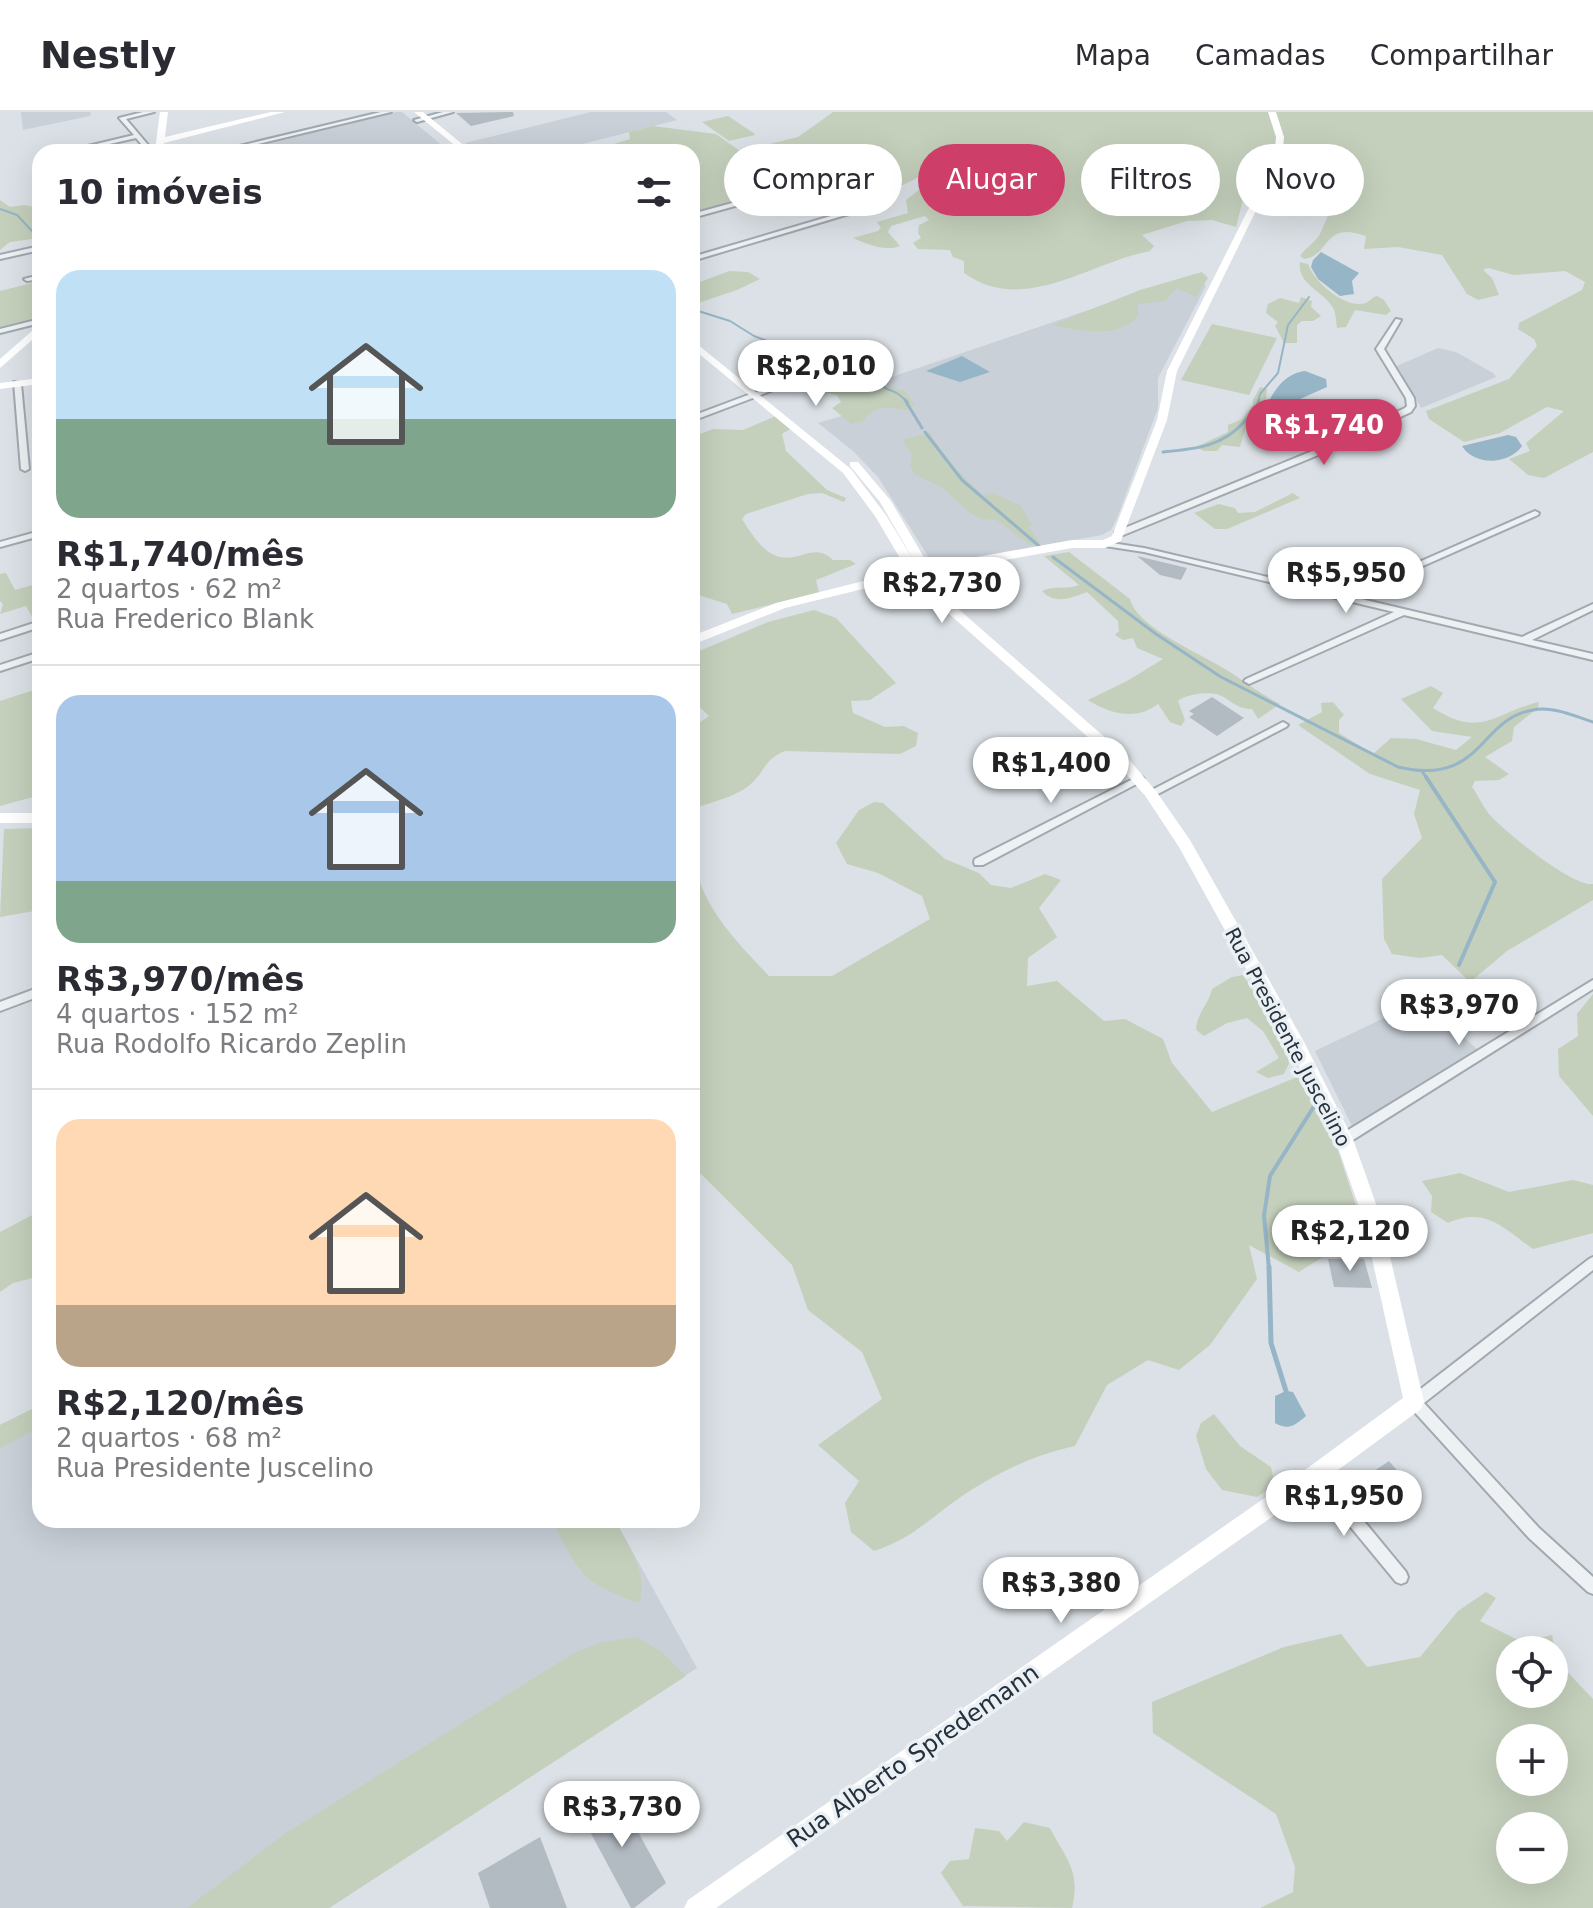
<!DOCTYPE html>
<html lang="pt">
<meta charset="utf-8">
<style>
:root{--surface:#fff;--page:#f2f2f3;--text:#2b2b33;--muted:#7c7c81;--line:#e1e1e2;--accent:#cd3e69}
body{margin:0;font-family:"DejaVu Sans",sans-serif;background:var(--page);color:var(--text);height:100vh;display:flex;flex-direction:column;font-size:30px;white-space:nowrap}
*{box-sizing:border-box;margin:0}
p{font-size:26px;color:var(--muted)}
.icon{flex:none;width:44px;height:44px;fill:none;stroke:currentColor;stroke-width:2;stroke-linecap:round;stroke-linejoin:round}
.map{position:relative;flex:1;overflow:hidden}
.panel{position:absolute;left:32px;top:32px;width:668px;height:1384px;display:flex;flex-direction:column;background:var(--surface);border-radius:24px;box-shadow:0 8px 32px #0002}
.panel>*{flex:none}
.guide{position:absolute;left:724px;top:32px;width:748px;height:72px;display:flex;gap:16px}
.buttons{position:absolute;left:1496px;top:1524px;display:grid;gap:16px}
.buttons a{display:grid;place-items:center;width:72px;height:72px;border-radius:50%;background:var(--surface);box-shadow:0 8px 32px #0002;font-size:40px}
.price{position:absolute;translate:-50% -68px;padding:0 18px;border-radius:28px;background:#fff;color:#222;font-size:26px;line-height:52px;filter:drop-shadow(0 2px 4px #0008)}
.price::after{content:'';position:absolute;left:50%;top:48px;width:24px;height:18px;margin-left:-12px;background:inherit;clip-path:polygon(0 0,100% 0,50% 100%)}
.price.current{background:var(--accent);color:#fff}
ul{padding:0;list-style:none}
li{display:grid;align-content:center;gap:16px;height:424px;padding:0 24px}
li+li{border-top:2px solid var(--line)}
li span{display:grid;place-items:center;height:248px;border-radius:24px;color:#555}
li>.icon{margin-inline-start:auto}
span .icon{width:144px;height:144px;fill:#fffc;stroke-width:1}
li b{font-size:34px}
h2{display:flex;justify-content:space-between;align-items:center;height:96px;padding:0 24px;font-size:34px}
.tag{padding:0 28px;border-radius:36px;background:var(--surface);box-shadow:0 8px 32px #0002;font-size:28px;line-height:72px}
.tag.current{background:var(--accent);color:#fff}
header{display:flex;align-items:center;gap:48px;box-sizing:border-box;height:112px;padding:0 40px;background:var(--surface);border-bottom:2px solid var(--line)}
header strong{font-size:38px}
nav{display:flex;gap:44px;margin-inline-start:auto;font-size:28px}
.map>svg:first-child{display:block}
.built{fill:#c9d0d8}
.green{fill:#c4d0bc;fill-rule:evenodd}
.water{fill:#96b5c6}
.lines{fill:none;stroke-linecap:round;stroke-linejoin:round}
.stream-far3{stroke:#96b5c6;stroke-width:2}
.stream-far2{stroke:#96b5c6;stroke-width:3}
.stream-far1{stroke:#96b5c6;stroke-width:4}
.stream{stroke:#96b5c6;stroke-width:5}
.building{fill:#b3bbc2}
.street-casing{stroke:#a1a9b0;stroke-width:4}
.street{fill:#eef1f4;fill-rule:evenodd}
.secondary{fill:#fff;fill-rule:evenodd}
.labels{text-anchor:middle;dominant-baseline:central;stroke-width:7;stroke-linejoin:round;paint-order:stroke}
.street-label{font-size:20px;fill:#25313c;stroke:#eaf0f4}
.near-street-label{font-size:24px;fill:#25313c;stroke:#eaf0f4}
</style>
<header>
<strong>Nestly</strong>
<nav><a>Mapa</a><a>Camadas</a><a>Compartilhar</a></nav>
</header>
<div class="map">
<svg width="1593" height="1796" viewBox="0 0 1593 1796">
<rect width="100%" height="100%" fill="#dbe1e6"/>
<path class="built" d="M 21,0 L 91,0 L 90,4 L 23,18 Z
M 396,0 L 402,0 L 450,40 L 224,40 Z
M 591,0 L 666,0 L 677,8 L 551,40 L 476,40 L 465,31 Z
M 1194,162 L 1206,174 L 1158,266 L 1158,296 L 1117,406 L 1111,418 L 1102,423 L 933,452 L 878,365 L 853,339 L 818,311 L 907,285 L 877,270 Z
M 1438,236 L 1456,240 L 1493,261 L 1496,265 L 1421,296 L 1397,254 Z
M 1315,298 L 1351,320 L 1320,333 L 1283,310 Z
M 1422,888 L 1477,937 L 1352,1014 L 1315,939 Z
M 40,1293 L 40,1408 L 615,1408 L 697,1556 L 329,1796 L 0,1796 L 0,1313 Z"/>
<path class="green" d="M 833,0 L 1593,0 L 1593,340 L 1544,366 L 1528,363 L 1509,347 L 1530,339 L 1526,331 L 1564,299 L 1547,295 L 1500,321 L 1464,330 L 1429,307 L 1426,299 L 1509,267 L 1537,234 L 1534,227 L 1518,217 L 1519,211 L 1582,178 L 1585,170 L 1565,159 L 1514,163 L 1488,156 L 1483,158 L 1492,166 L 1499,183 L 1478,188 L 1467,182 L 1442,143 L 1398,135 L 1364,137 L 1366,124 C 1322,108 1331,144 1304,147 L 1300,144 C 1305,136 1313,132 1318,125 C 1321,122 1332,94 1333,89 L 1328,87 L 1287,91 L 1244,84 L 1236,115 L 1212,108 L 1187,109 L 1142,123 L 1154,134 L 1150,139 C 1090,150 1024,204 964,161 L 964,149 L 953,145 L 950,138 L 918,137 L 913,131 L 921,126 L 918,121 L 919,113 L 929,108 L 925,104 L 891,114 L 888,120 L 900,134 C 885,140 867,132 853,126 L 878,119 L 881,116 L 877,110 L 908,101 L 906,88 L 937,64 L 940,49 L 929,49 L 919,65 L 895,77 L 876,69 L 855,71 L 840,65 L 826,65 L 824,74 C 802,75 781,74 760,79 C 736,85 716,96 692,99 L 692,40 L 588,40 L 630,27 L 629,20 L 653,14 L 716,22 L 740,39 L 798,25 Z
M 728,4 L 755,22 L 755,23 L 729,29 L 702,10 Z
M 0,88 L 10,95 L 25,93 L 40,97 L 40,126 L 10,130 L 0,138 Z
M 1300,150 L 1308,152 C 1314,170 1346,198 1366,191 C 1370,189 1372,185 1377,184 L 1384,188 L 1391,199 L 1386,203 L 1355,198 L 1346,215 L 1337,216 C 1336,210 1336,201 1333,196 C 1324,179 1297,173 1300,150 Z
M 729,159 L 748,160 L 760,167 L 737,178 L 692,193 L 692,173 Z
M 1202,160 L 1208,166 L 1196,185 L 1177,176 L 1165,189 L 1138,192 L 1138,204 C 1118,228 1079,218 1052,213 L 1140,178 Z
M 40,169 L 40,205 L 0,217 L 0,179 Z
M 1301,185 L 1312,189 L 1311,195 L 1321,204 L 1313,209 L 1302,209 L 1297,213 L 1297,231 L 1284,231 L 1275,214 L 1278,210 L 1266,201 L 1268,192 L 1280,186 L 1299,191 Z
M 1212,212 L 1277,226 L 1249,283 L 1181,268 Z
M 827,248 L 842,249 L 848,257 L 906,280 L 915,294 L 905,298 C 888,295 874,293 863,309 L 851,312 L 832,296 L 841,290 L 837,283 L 820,279 L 820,274 L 829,269 L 809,263 L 804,258 Z
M 1260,275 L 1267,277 L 1265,295 L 1271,302 L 1246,314 L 1240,335 L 1222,333 L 1217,339 L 1204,339 L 1196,335 L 1228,320 L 1228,313 L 1242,307 L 1253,293 L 1253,288 Z
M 776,304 L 792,316 L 782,322 L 786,339 L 827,378 L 846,386 L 844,390 L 822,381 L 808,382 L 746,402 L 742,407 C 750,419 759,435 772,442 C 798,455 812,428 833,448 L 850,448 L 856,452 L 816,468 L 819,481 L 732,502 L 727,492 L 692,481 L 692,325 L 713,317 L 743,318 Z
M 930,321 L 946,346 L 982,383 L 992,381 L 1020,393 L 1032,412 L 1029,415 L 1040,431 L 1030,433 L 997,408 L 981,407 L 970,401 L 943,376 L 914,362 L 910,354 L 912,341 L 903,330 L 904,327 Z
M 1293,381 L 1300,386 L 1227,417 L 1215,417 L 1194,401 L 1219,392 L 1235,396 L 1238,401 L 1255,400 Z
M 1069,440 L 1130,487 C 1137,517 1209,545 1233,562 C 1248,573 1263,583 1280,592 L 1258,607 L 1252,597 C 1235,597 1230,586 1216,582 C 1206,580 1186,582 1178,589 L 1185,608 L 1181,614 L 1170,610 L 1158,592 C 1136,609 1110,602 1088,588 L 1127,569 L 1163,547 L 1137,536 L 1133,526 L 1123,528 L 1115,523 L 1119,519 L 1118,509 L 1087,480 C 1072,486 1054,493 1042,479 C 1054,473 1066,478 1079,473 L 1044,444 Z
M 6,461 L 15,478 L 40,471 L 40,509 L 35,510 L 26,494 L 0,502 L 3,492 L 0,489 L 0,462 Z
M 814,498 L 836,506 L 896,571 L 870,588 L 851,589 L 853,601 L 885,615 L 904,614 L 918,621 L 916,634 L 900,642 L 785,639 C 764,648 767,656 753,670 C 738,685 711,690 692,697 L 692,616 L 709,604 L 692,588 L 692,542 L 768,510 Z
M 1431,574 L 1443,581 L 1433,596 C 1482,627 1493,601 1539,590 L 1538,596 L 1514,615 L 1512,629 L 1485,645 L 1509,662 L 1499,668 L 1475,669 L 1472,675 C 1478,683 1482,693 1489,702 C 1504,719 1572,775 1593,772 L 1593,788 L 1507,839 L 1470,870 L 1442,843 L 1420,846 L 1392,842 L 1384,827 L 1382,767 L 1422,726 L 1414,702 L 1420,678 L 1370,662 L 1298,613 L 1322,600 L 1321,591 L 1333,590 L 1344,603 L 1339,608 L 1339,621 L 1373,642 L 1391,626 L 1416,627 L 1456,638 L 1472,625 L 1432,619 L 1401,587 Z
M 40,576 L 40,683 L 0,694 L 0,589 Z
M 874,690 L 883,691 L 945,747 L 979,761 L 991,773 L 1011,776 L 1045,762 L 1061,768 L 1039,796 L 1057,825 L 1028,846 L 1027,874 L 1057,869 L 1104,909 L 1125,907 L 1163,927 L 1172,951 L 1212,1000 L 1302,963 L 1335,1029 L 1364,1119 L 1299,1160 L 1249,1133 L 1257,1167 L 1210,1233 L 1179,1258 L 1148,1248 L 1107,1273 L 1075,1334 C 1037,1342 1001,1359 968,1380 C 933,1403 916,1425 874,1439 L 851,1420 L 845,1391 L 859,1369 L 818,1333 L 882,1287 L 862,1240 L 808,1198 L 792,1153 L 692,1053 L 692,732 C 699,745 694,750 697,762 C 710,804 740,833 769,864 L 832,864 L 930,807 L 922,784 L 878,761 L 847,752 L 836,731 L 859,698 Z
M 40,716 L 40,798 L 0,805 L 4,717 Z
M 1243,863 L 1293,943 L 1284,962 L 1268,966 L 1256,960 L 1279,946 L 1263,919 L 1247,906 L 1227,911 L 1204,924 L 1196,918 C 1197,900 1208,894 1212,877 L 1232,865 Z
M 1593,882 L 1593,1004 L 1559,964 L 1558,937 L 1578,924 L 1577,902 Z
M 1460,1061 L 1509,1080 L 1573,1068 L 1593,1073 L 1593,1121 L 1533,1137 C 1503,1116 1486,1094 1448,1111 L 1431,1100 L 1432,1084 L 1422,1069 Z
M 40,1099 L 40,1164 L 13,1171 L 0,1180 L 0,1120 Z
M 40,1293 L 40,1315 L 0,1336 L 0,1313 Z
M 1214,1302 L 1240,1334 L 1271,1355 L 1275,1373 L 1257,1385 L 1222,1378 L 1206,1357 L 1196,1324 L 1201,1311 Z
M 551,1408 L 615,1408 C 628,1433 649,1462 639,1491 C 580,1470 580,1461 551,1408 Z
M 1486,1480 L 1496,1486 L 1480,1509 L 1522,1530 L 1552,1523 L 1557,1549 L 1593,1587 L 1593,1796 L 1260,1796 L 1293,1780 L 1295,1755 L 1276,1702 L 1153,1621 L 1152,1590 L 1284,1535 L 1341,1522 L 1367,1555 L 1420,1545 L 1458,1499 ZM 1554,1538 L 1554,1582 L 1510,1582 L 1510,1538 ZM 1510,1626 L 1554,1626 L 1554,1670 L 1510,1670 ZM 1510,1714 L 1554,1714 L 1554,1758 L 1510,1758 Z
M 637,1525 L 662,1540 L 686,1564 L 329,1796 L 187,1796 L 286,1721 L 574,1541 L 603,1530 Z
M 1024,1710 L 1050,1716 C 1066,1747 1081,1759 1072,1796 L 963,1794 L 941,1761 L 950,1749 L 969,1747 L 975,1716 L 999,1719 L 1007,1729 Z"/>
<path class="water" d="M 1321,140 L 1359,161 L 1352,169 L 1354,182 L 1340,184 L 1318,167 L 1311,155 L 1313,148 Z
M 962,244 L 990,260 L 960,270 L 926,259 Z
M 1305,259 L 1326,267 L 1327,275 L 1282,295 L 1273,296 L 1268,291 C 1276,275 1287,261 1305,259 Z
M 1508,323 L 1516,325 L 1522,334 C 1509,353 1474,354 1462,334 Z
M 1286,1279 L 1293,1280 L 1306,1304 C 1295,1313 1289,1319 1275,1311 L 1275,1284 Z"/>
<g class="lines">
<path class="stream-far3" d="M 0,97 L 17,103 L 33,120 L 40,121
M 692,197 L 730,209 L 754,224 L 815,247
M 821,249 L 897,281 L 908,290
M 1258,290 L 1260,282 L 1278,261 L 1288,213 L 1309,185"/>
<path class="stream-far2" d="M 905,288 L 922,316
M 925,320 L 962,368 L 1039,434
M 1163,340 C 1196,337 1222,335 1245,309 C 1251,302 1257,297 1259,288
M 1053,445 L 1156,522 L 1221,565 L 1398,655 C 1483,675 1478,607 1533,598 C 1553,594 1574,604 1593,610
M 1422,659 L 1427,667"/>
<path class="stream-far1" d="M 1426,665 L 1495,770 L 1459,853
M 1269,1157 L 1264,1104 L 1270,1064 L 1318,988"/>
<path class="stream" d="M 1269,1155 L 1271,1231 L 1286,1279"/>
</g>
<path class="building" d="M 513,0 L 514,4 L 471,14 L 456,1 Z
M 1137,444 L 1187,456 L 1181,468 L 1160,463 Z
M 1212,585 L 1244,606 L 1217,624 L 1189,605 L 1194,602 L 1189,599 Z
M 1328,1147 L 1364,1147 L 1372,1176 L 1334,1175 Z
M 1389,1349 L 1407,1370 L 1368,1398 L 1349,1376 Z
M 592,1680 L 597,1689 L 601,1685 L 607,1697 L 618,1688 L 625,1696 L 666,1771 L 634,1796 L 631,1796 L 580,1701 L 584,1698 L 579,1689 Z
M 540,1725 L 567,1796 L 490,1796 L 478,1761 Z"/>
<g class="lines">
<g class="street-casing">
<path id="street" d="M 143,0 L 154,0 L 126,7 L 154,40 L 148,40 L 136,26 L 74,40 L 63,40 L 134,23 L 119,6 Z
M 381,0 L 391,0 L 225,40 L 214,40 Z
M 443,0 L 453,0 L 417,10 L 414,8 Z
M 790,75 L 837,102 L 866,94 L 869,96 L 692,149 L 692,145 L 831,104 L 789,79 L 692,106 L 692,102 Z
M 40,134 L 40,138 L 0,147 L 0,143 Z
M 40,163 L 40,167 L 27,169 L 24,167 Z
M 40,207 L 40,211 L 0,221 L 0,217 Z
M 1396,207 L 1401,208 L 1384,237 L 1414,286 L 1415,294 L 1411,300 L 1328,339 L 1121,424 L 1115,424 L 1115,420 L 1322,335 L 1405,296 L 1407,294 L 1406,286 L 1376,237 Z
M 14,270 L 21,272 L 29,357 L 25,359 L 21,357 Z
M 764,277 L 771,279 L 692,309 L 692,304 Z
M 1535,399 L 1539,401 L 1538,403 L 1353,485 L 1522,525 L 1593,492 L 1593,498 L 1532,528 L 1593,542 L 1593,548 L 1404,503 L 1249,572 L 1244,569 L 1246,567 L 1394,500 L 1144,440 L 1105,434 L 1101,432 L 1105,430 L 1144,436 L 1344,483 Z
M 40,419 L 40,424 L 0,435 L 0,430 Z
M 40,509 L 40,515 L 0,528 L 0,522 Z
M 40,540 L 40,546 L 0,559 L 0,553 Z
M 1283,610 L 1288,613 L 1286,615 L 1154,684 L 1151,685 L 1146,682 L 1148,680 Z
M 1139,664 L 1142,665 L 1144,667 L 1142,669 L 983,753 L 975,753 L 974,750 L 975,747 Z
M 1593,868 L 1593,877 L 1348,1031 L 1344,1032 L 1340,1031 L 1338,1027 L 1340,1023 Z
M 40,875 L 40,884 L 0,899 L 0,890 Z
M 1593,1145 L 1593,1158 L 1424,1291 L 1539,1416 L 1593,1465 L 1593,1482 L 1588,1480 L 1529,1426 L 1409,1294 L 1407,1290 L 1409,1286 L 1589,1147 Z
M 1316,1355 L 1321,1357 L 1406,1460 L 1408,1465 L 1406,1470 L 1401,1472 L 1396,1470 L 1311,1367 L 1309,1362 L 1311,1357 Z"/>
</g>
<use href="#street" class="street"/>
<path class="secondary" d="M 160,0 L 168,0 L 165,25 L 271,0 L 285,0 L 164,31 L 162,40 L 157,40 L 155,38 Z
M 414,0 L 423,0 L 472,40 L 463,40 Z
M 1268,0 L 1276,0 L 1284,25 L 1282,46 L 1177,259 L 1167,308 L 1121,429 L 1105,436 L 1072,436 L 927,462 L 947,487 L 1125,643 L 1156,679 L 1190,728 L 1304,930 L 1353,1027 L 1381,1106 L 1424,1290 L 1421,1297 L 1323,1369 L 716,1796 L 684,1796 L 688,1788 L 1309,1355 L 1403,1286 L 1363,1106 L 1335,1027 L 1291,938 L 1179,735 L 1146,685 L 1115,649 L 939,493 L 916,464 L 785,496 L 692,533 L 692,524 L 776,491 L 907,458 L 875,404 L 843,361 L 692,236 L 692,228 L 851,357 L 886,403 L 917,454 L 880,390 L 850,354 L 850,350 L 858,350 L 891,389 L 929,454 L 1072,428 L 1103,428 L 1112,424 L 1157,308 L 1167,259 L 1274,46 L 1276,25 Z
M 40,212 L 40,221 L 0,256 L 0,247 Z
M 40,266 L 40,272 L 0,277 L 0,271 Z
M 0,701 L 40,701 L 40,711 L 0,711 Z"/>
</g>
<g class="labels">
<g class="street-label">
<text transform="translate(1288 925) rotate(62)">Rua Presidente Juscelino</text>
</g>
<g class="near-street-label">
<text transform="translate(913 1644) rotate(-35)">Rua Alberto Spredemann</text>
</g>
</g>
</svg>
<div class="buttons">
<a><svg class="icon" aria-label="locate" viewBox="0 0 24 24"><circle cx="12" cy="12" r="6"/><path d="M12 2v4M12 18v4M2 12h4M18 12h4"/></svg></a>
<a>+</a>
<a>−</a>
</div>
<b class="price" style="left:816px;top:296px">R$2,010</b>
<b class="price current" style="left:1324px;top:355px">R$1,740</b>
<b class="price" style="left:1346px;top:503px">R$5,950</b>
<b class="price" style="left:942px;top:513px">R$2,730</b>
<b class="price" style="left:1051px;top:693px">R$1,400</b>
<b class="price" style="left:1459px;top:935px">R$3,970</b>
<b class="price" style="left:1350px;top:1161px">R$2,120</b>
<b class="price" style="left:1344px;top:1426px">R$1,950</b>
<b class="price" style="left:1061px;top:1513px">R$3,380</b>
<b class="price" style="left:622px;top:1737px">R$3,730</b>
<div class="guide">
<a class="tag">Comprar</a>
<a class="tag current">Alugar</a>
<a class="tag">Filtros</a>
<a class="tag">Novo</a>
</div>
<section class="panel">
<h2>10 imóveis<svg class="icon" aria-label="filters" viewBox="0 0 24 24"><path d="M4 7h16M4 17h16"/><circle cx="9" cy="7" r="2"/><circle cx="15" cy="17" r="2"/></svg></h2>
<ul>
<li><span style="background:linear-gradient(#bfe0f5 60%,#7fa58c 0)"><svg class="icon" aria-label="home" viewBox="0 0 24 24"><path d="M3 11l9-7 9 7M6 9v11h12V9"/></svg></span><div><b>R$1,740/mês</b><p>2 quartos · 62 m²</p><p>Rua Frederico Blank</p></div></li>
<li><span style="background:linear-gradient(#a9c7e8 75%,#7fa58c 0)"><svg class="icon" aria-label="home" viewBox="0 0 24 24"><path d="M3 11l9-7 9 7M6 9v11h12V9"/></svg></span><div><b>R$3,970/mês</b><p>4 quartos · 152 m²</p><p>Rua Rodolfo Ricardo Zeplin</p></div></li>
<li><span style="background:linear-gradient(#ffd9b3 75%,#b9a48a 0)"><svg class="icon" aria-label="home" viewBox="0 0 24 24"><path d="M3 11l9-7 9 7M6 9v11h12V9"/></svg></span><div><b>R$2,120/mês</b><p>2 quartos · 68 m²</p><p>Rua Presidente Juscelino</p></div></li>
</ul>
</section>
</div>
